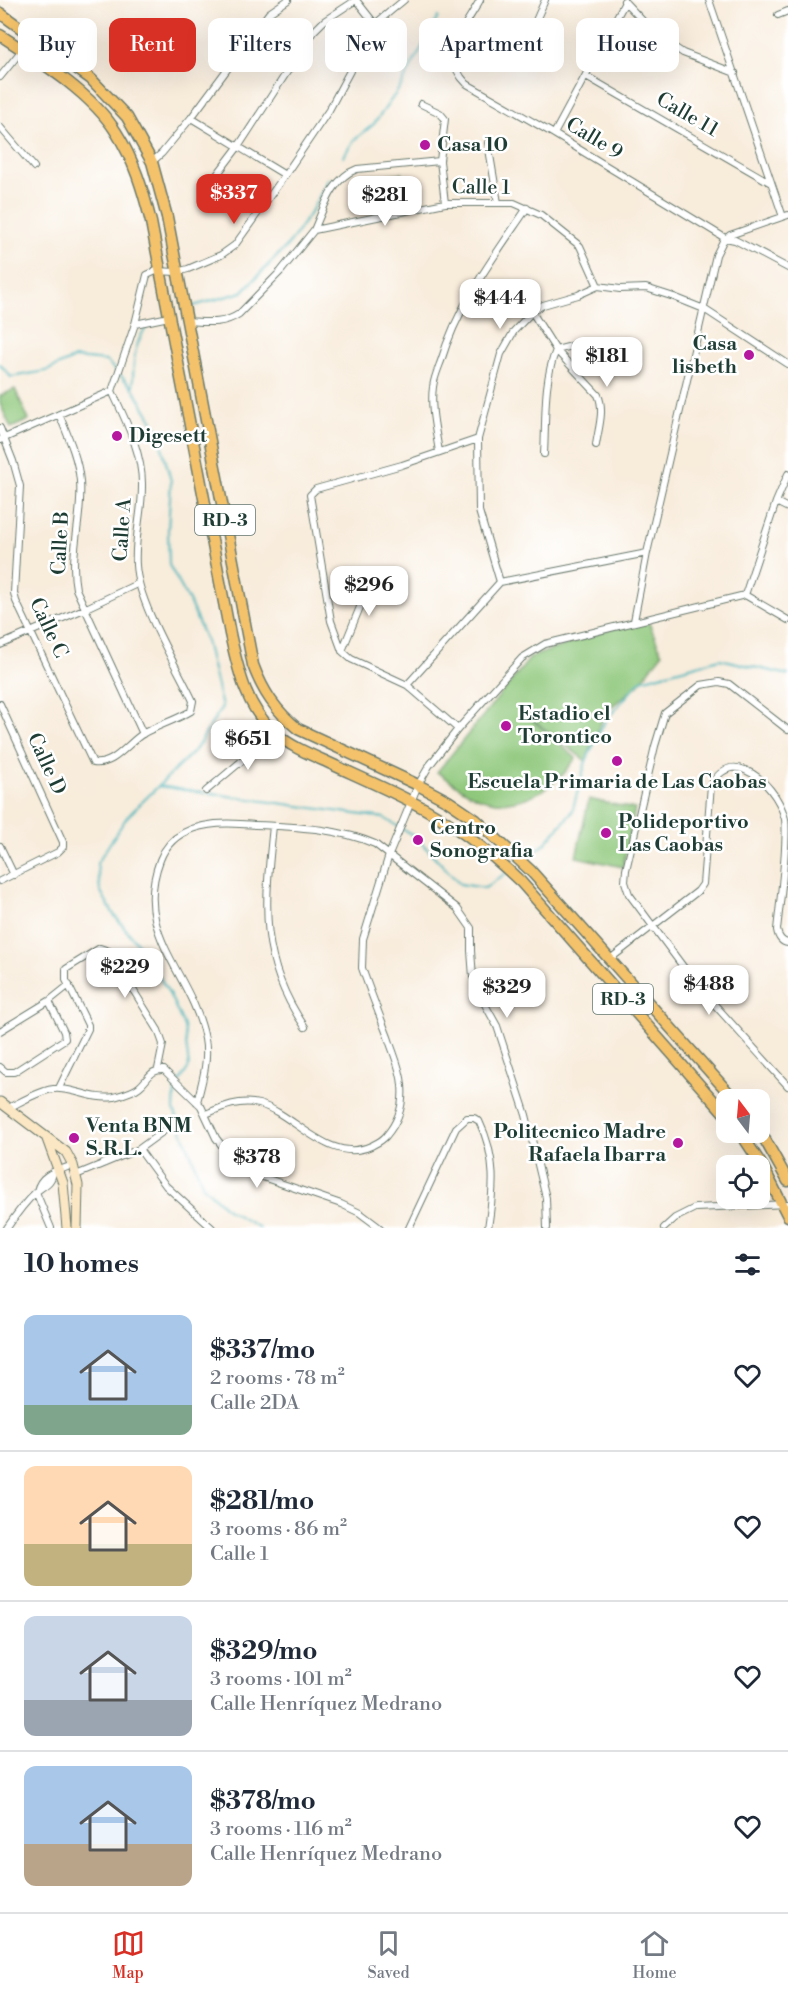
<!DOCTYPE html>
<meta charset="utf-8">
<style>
:root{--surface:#fff;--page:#f6f6f7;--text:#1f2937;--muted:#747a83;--line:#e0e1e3;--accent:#d93025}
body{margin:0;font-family:"Libre Bodoni",serif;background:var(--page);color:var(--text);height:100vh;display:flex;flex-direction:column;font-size:22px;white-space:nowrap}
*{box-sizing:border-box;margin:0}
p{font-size:20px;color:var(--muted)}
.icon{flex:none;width:33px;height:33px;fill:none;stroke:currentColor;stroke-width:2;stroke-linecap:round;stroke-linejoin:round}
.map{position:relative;height:1228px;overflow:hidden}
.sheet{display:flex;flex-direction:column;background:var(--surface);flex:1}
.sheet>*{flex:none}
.hud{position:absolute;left:18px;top:18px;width:753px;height:54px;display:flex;gap:12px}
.needle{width:39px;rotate:344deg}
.tools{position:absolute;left:716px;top:1089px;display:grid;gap:12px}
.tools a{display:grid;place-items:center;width:54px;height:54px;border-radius:12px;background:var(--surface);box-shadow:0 6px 24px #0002;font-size:30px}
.price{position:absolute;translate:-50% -51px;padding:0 14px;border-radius:12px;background:#fff;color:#222;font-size:20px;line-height:39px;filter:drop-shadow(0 2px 3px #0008)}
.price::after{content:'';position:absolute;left:50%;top:36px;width:18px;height:14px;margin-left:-9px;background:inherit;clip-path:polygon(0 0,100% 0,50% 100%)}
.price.selected{background:var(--accent);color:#fff}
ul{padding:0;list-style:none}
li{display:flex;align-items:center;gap:18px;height:150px;padding:0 24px}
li+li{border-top:2px solid var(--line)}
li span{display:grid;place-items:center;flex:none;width:168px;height:120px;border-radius:12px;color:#555}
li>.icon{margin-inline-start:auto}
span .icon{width:72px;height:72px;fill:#fffc;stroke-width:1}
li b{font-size:26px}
h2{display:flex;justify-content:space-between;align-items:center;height:72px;padding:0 24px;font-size:26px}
.tag{padding:0 21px;border-radius:12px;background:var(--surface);box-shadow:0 6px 24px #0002;font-size:21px;line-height:54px}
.tag.selected{background:var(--accent);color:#fff}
.menu{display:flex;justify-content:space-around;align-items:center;height:84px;border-top:2px solid var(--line);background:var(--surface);font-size:16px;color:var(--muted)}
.menu a{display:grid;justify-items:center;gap:3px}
.menu .selected{color:var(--accent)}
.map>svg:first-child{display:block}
.green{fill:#8fc87c;stroke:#578258;stroke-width:1.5}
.forest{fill:#73ac6c;stroke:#497450;stroke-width:1.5}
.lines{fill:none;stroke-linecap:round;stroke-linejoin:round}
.stream{stroke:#45b4bc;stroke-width:2}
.street-casing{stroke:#6b7a6e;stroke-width:8}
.secondary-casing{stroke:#6b7a6e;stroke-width:11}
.primary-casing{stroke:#6b7a6e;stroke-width:13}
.street{stroke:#fff;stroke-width:6}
.secondary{stroke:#fbe7c3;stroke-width:9}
.primary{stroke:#f4c26a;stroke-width:10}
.poi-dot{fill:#b5179e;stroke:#fff;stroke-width:2}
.labels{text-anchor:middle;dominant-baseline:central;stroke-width:5;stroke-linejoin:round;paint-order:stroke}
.shield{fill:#fff;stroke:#627771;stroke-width:1.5}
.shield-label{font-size:18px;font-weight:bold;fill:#1f3d34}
.street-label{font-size:20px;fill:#1f3d34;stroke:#fff}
.poi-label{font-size:20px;font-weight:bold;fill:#1f3d34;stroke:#fff;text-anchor:start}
</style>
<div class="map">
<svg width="788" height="1228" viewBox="0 0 788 1228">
<rect width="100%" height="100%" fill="#fff"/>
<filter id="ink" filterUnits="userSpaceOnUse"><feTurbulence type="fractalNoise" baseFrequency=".0167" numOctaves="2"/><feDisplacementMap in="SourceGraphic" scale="12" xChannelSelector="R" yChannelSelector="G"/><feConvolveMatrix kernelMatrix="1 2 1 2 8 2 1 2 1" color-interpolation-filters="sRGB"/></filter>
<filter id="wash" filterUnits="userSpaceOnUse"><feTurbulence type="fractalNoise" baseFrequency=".008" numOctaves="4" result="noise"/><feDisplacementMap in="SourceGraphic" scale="24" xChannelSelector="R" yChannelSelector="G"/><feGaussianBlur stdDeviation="1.35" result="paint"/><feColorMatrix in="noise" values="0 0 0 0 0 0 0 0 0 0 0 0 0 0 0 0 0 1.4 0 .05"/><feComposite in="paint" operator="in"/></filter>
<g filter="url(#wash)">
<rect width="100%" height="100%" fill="#f8ecdb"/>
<path class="green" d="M 15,389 L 29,420 L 11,428 L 0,404 L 0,396 Z
M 634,621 L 649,623 L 662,654 L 638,685 L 605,712 L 586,761 L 518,708 L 576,758 C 570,765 565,774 558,779 C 540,795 514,806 490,801 C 471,798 453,782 437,772 L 531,657 Z
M 589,799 L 635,809 L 623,867 L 576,857 Z"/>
<path class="forest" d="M 402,173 L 409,187 L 408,209 L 385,214 L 375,198 L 378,186 L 386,175 Z"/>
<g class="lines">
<path class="stream" d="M 343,157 L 354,140 L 374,124 L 401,86 L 438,17
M 190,307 L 242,292 L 290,243 L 312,210 L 329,178
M 0,364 L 11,377 L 46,371 L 75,358 L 106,361 L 133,388 L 157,428 L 171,481 L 168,530 L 169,565 L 189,601 L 206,641 L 222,707 L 196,749 L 127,817 L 97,863 L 100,890 L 114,915 L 145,953 L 169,993 L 184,1026 L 189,1067 L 175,1089 L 174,1110 L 203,1186 L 228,1210 L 260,1228
M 133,387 C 133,366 133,345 146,328
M 158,786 L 384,818 L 417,838 L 460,884 L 485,888 L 506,873
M 523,860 L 544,845 L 572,812 L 586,761 L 605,721 L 641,680 L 720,659 L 788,675"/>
</g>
</g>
<g filter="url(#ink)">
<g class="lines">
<g class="street-casing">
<path id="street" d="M 356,0 L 375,24
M 480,0 C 464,29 438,55 467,84 L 554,134 L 725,238 L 735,240 L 788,268
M 709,0 L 783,217
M 624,1 L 656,35 L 683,53 L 735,73
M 778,15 L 788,11
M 526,43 L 545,0
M 586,76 L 771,183
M 0,77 L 22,50
M 421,104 L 440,113 L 445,119 L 440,161 L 445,203
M 191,118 L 285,175
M 0,127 L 34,167
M 554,134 L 625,2
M 488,143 L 498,203
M 152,162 L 162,153 L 191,118 L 269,13 L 288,0
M 216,176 L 238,147 L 313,32 L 324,21 L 356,0
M 314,230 C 324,208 332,178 357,169 L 440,161
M 598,286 L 620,289 L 646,288 L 674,297 L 704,309 L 788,364
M 532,312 L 556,350 C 543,382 546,419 544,454
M 187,321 C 206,322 223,325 239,314 L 281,271 L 314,230 L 445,203 L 514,203 L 541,215 L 580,246 L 598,286
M 135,324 L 169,317
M 112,391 L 135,324 L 147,275 L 156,271 L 177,272 L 188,269 L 221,255 L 235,245 L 285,175 L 329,110 L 375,24 L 404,0
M 59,414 C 68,436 78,458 80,481 C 83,517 69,553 76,589 L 143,734
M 0,428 L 13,461 L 20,486 L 14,593 L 16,601 L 93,763 C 115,766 127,743 144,733 C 159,725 176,720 191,711 L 193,701 C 176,665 138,603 136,565 C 134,539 142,513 142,487 C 143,454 126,421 112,391
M 0,440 L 112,391
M 596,445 C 598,430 605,410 598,395 L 556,350 L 576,345 L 598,344
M 439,452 C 436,431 430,408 433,387 C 434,378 438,369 441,361 C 458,304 494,257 527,208
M 776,502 L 788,508
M 500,582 L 479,511 L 478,439 L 501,354 L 514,331 L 532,312 L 543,305 L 578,295 L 598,286
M 500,582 L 647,553
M 745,595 L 776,502 L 788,474
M 745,595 L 788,620
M 634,621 L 647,553 L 716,255 L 723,241 L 730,235 L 788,215
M 0,645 L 84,609 L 139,583
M 342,651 L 360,607 C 360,600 355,596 350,592
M 407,685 L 500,582
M 0,704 L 63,842 L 63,847 L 58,852 L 0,881
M 458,729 L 407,685 L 351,659 L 342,651 L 331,621 L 310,495 L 316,489 L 402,465 L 478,439
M 788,730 L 729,684 L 719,682 L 701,685 L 665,713 L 655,746 L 626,870 L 625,882 L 629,894 L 696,984 L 788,1086
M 206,791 L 275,733
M 273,826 C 265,903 258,959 305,1027
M 0,846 L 14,875
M 610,959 L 698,891 L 703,884 L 711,785 C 718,773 729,763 745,770 C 764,778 780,798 785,819 C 788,845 780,901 777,930 C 778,936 781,942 788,943
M 0,1031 L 49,1001 L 69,985
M 0,1067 L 6,1072 L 14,1072 L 65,1039 L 64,1032 L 49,1001
M 59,1088 L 88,1029 L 88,1025 L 66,980 L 66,969 L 100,948 L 109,951 L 158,1030 L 163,1044 L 158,1069
M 197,1102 C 202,1082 209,1060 205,1039 C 192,972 132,934 160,860 C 173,826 209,822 240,824 C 285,827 333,826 375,844 L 457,908 L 471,928 L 471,951 L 473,977 L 482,999 L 497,1026 L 526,1115 L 546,1198 L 547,1228
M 8,1108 C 21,1102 45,1087 60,1089 C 79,1090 94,1100 114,1097 C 121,1095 133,1092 139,1087 C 149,1079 150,1069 164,1070 L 201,1106 L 216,1138 L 226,1151 L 251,1173 L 341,1204 L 360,1213 L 380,1228
M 206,1114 C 222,1107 240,1099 259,1104 C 295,1114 329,1165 371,1146 C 377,1143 382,1141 386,1136 C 398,1122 404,1105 402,1085 C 401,1069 393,1053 388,1037 C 379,1014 370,991 362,968 L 363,939 L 389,855 L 418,785 L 429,766 L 458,729 L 522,658 L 545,644 L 745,595
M 139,1149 L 165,1130
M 76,1175 L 139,1149 L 166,1186 L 212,1228
M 37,1191 C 41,1173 58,1171 73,1165
M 36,1192 L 51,1228
M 7,1228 C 15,1216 24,1203 35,1193 C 42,1186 52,1184 53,1172
M 409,1228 L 456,1128 L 467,1118 L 474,1118 L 479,1121 C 497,1158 494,1189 488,1228
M 664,1228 L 675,1218 L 695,1208 L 788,1204"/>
</g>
<g class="secondary-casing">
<path id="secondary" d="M 0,1102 L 66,1152 L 73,1165 L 78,1185 L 77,1228
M 47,1139 L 63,1183 L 67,1228"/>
</g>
<g class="primary-casing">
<path id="primary" d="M 0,13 L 91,79 L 127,117 L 152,162 L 167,217 L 253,665 C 263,692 276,711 298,729 L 418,785 L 448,801 L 476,820 L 531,871 L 735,1100
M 0,35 C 37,59 93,94 116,132 C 134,160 143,190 151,222 L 230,634 C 238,669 246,708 275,733 C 290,746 309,754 327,762 C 355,775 383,787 410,801 C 453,822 487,850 521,882 L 726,1115
M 759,1129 L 788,1181
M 740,1132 L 763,1167 L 788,1216"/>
</g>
<use href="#street" class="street"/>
<use href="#secondary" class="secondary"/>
<use href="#primary" class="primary"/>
</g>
</g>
<g class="poi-dot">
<circle cx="425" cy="145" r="6"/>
<circle cx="749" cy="355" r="6"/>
<circle cx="117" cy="436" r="6"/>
<circle cx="506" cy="726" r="6"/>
<circle cx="617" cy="761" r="6"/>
<circle cx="606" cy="833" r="6"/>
<circle cx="418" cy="840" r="6"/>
<circle cx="74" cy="1138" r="6"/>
<circle cx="678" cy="1143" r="6"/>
</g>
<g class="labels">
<g class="shield">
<rect x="195" y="505" width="60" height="30" rx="4.5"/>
<rect x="593" y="984" width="60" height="30" rx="4.5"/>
</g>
<g class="shield-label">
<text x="225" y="520">RD-3</text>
<text x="623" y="999">RD-3</text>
</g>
<g class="street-label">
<text transform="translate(687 115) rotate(30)">Calle 11</text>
<text transform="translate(594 139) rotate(31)">Calle 9</text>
<text transform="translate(481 188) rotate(1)">Calle 1</text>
<text transform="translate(123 530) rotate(-86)">Calle A</text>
<text transform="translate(61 543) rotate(-87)">Calle B</text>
<text transform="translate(48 628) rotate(65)">Calle C</text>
<text transform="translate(46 764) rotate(65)">Calle D</text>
</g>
<g class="poi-label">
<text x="437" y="145">Casa 10</text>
<text x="737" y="344" text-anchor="end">Casa<tspan x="737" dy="23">lisbeth</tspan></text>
<text x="129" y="436">Digesett</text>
<text x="518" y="714">Estadio el<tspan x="518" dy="23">Torontico</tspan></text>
<text x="617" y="782" text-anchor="middle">Escuela Primaria de Las Caobas</text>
<text x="618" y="822">Polideportivo<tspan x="618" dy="23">Las Caobas</tspan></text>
<text x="430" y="828">Centro<tspan x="430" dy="23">Sonografia</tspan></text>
<text x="86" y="1126">Venta BNM<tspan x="86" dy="23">S.R.L.</tspan></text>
<text x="666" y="1132" text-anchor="end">Politecnico Madre<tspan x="666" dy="23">Rafaela Ibarra</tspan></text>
</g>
</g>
</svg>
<div class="tools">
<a><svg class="needle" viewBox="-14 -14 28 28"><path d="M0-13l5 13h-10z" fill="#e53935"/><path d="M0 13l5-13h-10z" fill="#747a83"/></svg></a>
<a><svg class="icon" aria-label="locate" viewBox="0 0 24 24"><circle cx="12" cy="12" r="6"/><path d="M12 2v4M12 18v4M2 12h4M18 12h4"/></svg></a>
</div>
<b class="price selected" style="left:234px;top:225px">$337</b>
<b class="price" style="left:385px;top:227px">$281</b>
<b class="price" style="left:500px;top:330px">$444</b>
<b class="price" style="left:607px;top:388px">$181</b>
<b class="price" style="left:369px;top:617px">$296</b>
<b class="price" style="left:248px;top:771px">$651</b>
<b class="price" style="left:125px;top:999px">$229</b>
<b class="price" style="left:709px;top:1016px">$488</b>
<b class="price" style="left:507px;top:1019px">$329</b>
<b class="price" style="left:257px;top:1189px">$378</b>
<div class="hud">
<a class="tag">Buy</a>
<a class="tag selected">Rent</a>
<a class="tag">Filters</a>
<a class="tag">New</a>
<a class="tag">Apartment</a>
<a class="tag">House</a>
</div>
</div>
<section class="sheet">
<h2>10 homes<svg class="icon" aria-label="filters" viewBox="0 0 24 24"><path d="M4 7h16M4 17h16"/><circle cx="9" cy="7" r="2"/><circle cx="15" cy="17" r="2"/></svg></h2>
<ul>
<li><span style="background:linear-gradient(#a9c7e8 75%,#7fa58c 0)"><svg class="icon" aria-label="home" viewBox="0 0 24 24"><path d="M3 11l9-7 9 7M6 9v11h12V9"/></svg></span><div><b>$337/mo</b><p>2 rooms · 78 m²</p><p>Calle 2DA</p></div><svg class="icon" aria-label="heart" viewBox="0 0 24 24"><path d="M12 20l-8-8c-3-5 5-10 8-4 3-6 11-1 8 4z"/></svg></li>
<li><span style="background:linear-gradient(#ffd9b3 65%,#c2b280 0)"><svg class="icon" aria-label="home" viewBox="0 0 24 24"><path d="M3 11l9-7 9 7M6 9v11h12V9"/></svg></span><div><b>$281/mo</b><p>3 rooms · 86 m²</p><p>Calle 1</p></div><svg class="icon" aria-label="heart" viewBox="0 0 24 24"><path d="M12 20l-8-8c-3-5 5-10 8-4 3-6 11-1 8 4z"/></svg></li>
<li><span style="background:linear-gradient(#c9d6e8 70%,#9aa5b1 0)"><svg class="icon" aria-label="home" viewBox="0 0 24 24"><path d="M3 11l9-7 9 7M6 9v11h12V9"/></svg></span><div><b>$329/mo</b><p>3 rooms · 101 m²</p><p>Calle Henríquez Medrano</p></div><svg class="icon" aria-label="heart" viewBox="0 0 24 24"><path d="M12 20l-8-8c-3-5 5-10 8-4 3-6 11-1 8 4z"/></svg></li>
<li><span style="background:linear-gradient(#a9c7e8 65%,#b9a48a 0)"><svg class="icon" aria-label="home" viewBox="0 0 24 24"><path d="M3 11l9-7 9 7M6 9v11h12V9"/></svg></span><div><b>$378/mo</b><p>3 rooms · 116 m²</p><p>Calle Henríquez Medrano</p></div><svg class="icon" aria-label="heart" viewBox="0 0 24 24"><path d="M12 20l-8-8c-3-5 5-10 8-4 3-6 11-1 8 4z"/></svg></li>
</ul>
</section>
<nav class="menu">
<a class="selected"><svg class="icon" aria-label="map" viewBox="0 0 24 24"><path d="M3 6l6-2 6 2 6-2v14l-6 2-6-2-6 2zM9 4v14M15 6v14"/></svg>Map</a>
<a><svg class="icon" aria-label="saved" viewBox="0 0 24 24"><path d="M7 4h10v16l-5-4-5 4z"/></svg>Saved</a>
<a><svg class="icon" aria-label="home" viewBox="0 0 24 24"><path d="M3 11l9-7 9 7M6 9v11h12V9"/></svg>Home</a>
</nav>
